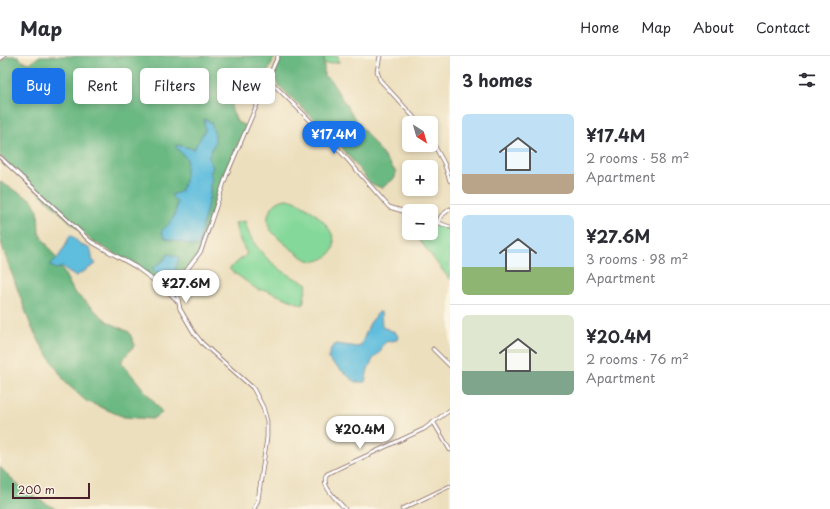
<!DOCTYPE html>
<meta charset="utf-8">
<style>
:root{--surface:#fff;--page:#f7f7f7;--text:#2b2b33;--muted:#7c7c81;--line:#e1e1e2;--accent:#1a73e8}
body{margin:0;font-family:"Playpen Sans",sans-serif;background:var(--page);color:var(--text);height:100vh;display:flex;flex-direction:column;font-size:15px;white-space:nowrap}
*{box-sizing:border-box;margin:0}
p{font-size:13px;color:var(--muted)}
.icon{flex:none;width:22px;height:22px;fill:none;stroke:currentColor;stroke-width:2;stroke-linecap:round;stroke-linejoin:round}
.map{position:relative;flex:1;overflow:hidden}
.panel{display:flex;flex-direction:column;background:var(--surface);width:380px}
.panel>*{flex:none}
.top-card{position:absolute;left:12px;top:12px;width:378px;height:36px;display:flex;gap:8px}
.needle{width:26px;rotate:143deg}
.buttons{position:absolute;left:402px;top:60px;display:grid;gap:8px}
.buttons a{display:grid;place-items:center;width:36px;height:36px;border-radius:6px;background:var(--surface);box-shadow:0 2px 6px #0003;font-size:20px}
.scale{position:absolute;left:12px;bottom:10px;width:78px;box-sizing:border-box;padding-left:4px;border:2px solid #4a1f2b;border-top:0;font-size:11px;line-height:14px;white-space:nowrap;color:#4a1f2b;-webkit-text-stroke:3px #fcf5e5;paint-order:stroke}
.price{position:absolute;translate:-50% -34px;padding:0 9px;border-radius:14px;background:#fff;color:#222;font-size:13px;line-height:26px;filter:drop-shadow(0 1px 2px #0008)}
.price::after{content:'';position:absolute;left:50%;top:24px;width:12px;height:9px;margin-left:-6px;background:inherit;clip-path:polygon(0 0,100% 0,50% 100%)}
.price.current{background:var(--accent);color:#fff}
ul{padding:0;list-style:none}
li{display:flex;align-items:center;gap:12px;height:100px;padding:0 12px}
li+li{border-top:1px solid var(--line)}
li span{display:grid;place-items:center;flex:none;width:112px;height:80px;border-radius:6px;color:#555}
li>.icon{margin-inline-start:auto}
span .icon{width:48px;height:48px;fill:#fffc;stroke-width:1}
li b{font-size:17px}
h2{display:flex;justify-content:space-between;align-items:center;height:48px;padding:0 12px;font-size:17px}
.tag{padding:0 14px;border-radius:6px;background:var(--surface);box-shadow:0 2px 6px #0003;font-size:14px;line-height:36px}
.tag.current{background:var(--accent);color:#fff}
header{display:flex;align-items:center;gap:24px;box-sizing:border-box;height:56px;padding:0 20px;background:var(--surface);border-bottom:1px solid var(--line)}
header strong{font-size:19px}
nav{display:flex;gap:22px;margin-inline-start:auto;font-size:14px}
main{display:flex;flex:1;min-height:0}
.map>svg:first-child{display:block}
.green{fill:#84d89a;stroke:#677c62}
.forest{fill:#6bb882;stroke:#5a6c56}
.water{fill:#5fbddd;stroke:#546e84}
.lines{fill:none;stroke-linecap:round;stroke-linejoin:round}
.minor-casing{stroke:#83625e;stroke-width:4.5}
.highway-casing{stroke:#83625e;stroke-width:6}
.minor{stroke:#fff;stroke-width:3}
.highway{stroke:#fff;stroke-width:4.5}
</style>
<header>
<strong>Map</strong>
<nav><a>Home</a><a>Map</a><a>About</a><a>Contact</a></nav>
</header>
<main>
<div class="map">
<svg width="450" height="453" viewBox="0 0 450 453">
<rect width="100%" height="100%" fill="#fcf5e5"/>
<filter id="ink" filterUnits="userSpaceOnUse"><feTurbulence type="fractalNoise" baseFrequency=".025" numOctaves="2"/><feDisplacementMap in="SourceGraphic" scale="8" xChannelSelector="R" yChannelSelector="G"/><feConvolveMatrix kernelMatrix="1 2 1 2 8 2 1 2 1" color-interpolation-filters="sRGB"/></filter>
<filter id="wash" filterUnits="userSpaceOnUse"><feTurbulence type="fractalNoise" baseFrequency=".012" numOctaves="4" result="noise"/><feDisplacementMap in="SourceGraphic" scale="16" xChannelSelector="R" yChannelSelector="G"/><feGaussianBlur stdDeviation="0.9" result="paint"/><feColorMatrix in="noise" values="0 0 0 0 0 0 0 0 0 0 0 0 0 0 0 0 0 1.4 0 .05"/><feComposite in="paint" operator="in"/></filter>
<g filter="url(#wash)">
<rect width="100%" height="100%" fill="#ecdfbd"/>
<path class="green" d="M 324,0 L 338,0 L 339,6 L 324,8 Z
M 286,143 C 304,143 357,185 323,203 C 318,205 313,206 308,204 C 300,201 274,180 270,173 C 263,159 273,145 286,143 Z
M 245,165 C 249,191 282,220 307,227 L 303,249 L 265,234 L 258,234 L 229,213 L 247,198 L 238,180 L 235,167 Z
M 431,166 L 450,173 L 450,224 L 414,177 L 431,177 Z"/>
<path class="forest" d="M 7,0 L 18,0 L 22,5 L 30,7 L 40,0 L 275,0 L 261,31 L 249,29 L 239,34 L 231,51 L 237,66 L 246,70 L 216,140 L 201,193 L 197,201 L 182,217 L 175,231 L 166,232 L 137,211 L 91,184 L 79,174 L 0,100 L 0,6 Z
M 280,0 L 324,0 L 324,21 L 329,22 L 353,60 L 396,116 L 395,122 L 382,132 L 371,128 L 335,83 L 277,28 L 273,18 Z
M 0,126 L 32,144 L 38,155 L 39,177 L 58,205 L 74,236 L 108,266 L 129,276 L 135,289 L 122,304 L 122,307 L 159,352 L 162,357 L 152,363 L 124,361 L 86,345 L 66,327 L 40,287 L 31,270 L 5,199 L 0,182 Z
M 0,411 C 21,433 29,439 57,453 L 0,453 Z"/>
<path class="water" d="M 204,63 L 211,66 C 212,71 215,78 215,82 C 215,95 203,98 213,111 L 210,118 L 212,122 L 210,129 L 210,138 L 198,191 L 165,182 L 161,175 C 172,167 176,160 177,146 L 171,139 L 180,136 L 185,125 L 187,103 L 176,91 L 177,89 L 194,93 L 205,74 Z
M 70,179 C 74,181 76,184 79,187 C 87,194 92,188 92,203 L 96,208 L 76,220 L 71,218 L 63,211 L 56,213 L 50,209 C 52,206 55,205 57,202 C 62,197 67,186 70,179 Z
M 168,198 L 179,201 L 172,225 L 170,227 L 152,213 L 164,204 Z
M 379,256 L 381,256 L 382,271 L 395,276 L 398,280 L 397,284 L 386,286 L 382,290 L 381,295 L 373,303 L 368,313 L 365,326 L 355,326 L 328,303 L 331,292 L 336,288 L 358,291 L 361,289 L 370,267 Z"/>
</g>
<g filter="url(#ink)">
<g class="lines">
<g class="minor-casing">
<path id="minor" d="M 380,0 L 377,15 L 380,24 L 419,67
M 268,23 L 333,87 L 389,151 L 409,157
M 431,83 L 444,107 L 450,125
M 0,101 L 90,185 L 136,211 L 165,233 L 172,234 L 178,231
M 431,164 L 450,171
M 438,167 L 441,160 L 450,153
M 167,234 L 177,245
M 433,293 L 450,310
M 434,367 L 450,394
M 254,453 L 258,444 L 267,381 L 267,365 L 263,351 L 253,332 L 202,287 L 194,277 L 180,253 L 177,237 L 183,219 L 201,195 L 227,118 L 278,0
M 345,453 C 338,444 319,430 327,418 L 424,373 L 450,354
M 402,453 L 450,430"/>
</g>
<g class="highway-casing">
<path id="highway" d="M 0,2 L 3,0"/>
</g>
<use href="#minor" class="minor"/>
<use href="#highway" class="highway"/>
</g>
</g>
</svg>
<div class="buttons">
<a><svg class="needle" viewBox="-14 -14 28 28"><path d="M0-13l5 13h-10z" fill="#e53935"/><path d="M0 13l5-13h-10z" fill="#7c7c81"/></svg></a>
<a>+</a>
<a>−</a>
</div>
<div class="scale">200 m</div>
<b class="price current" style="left:334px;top:99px">¥17.4M</b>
<b class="price" style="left:186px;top:248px">¥27.6M</b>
<b class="price" style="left:360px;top:394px">¥20.4M</b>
<div class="top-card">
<a class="tag current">Buy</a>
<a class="tag">Rent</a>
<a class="tag">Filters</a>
<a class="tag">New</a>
</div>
</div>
<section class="panel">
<h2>3 homes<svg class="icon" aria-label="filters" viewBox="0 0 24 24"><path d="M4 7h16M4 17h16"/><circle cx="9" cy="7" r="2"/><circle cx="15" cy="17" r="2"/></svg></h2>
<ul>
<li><span style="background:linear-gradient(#bfe0f5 75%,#b9a48a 0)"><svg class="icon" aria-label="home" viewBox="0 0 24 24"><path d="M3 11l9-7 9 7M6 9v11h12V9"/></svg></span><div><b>¥17.4M</b><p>2 rooms · 58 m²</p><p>Apartment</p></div></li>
<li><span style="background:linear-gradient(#bfe0f5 65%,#8fb573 0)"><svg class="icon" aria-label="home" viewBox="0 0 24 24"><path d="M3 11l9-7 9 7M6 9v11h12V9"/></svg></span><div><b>¥27.6M</b><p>3 rooms · 98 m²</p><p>Apartment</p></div></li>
<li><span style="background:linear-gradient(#dfe7d0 70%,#7fa58c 0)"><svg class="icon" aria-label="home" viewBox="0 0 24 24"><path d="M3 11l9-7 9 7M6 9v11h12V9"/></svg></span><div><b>¥20.4M</b><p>2 rooms · 76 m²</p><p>Apartment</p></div></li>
</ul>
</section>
</main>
